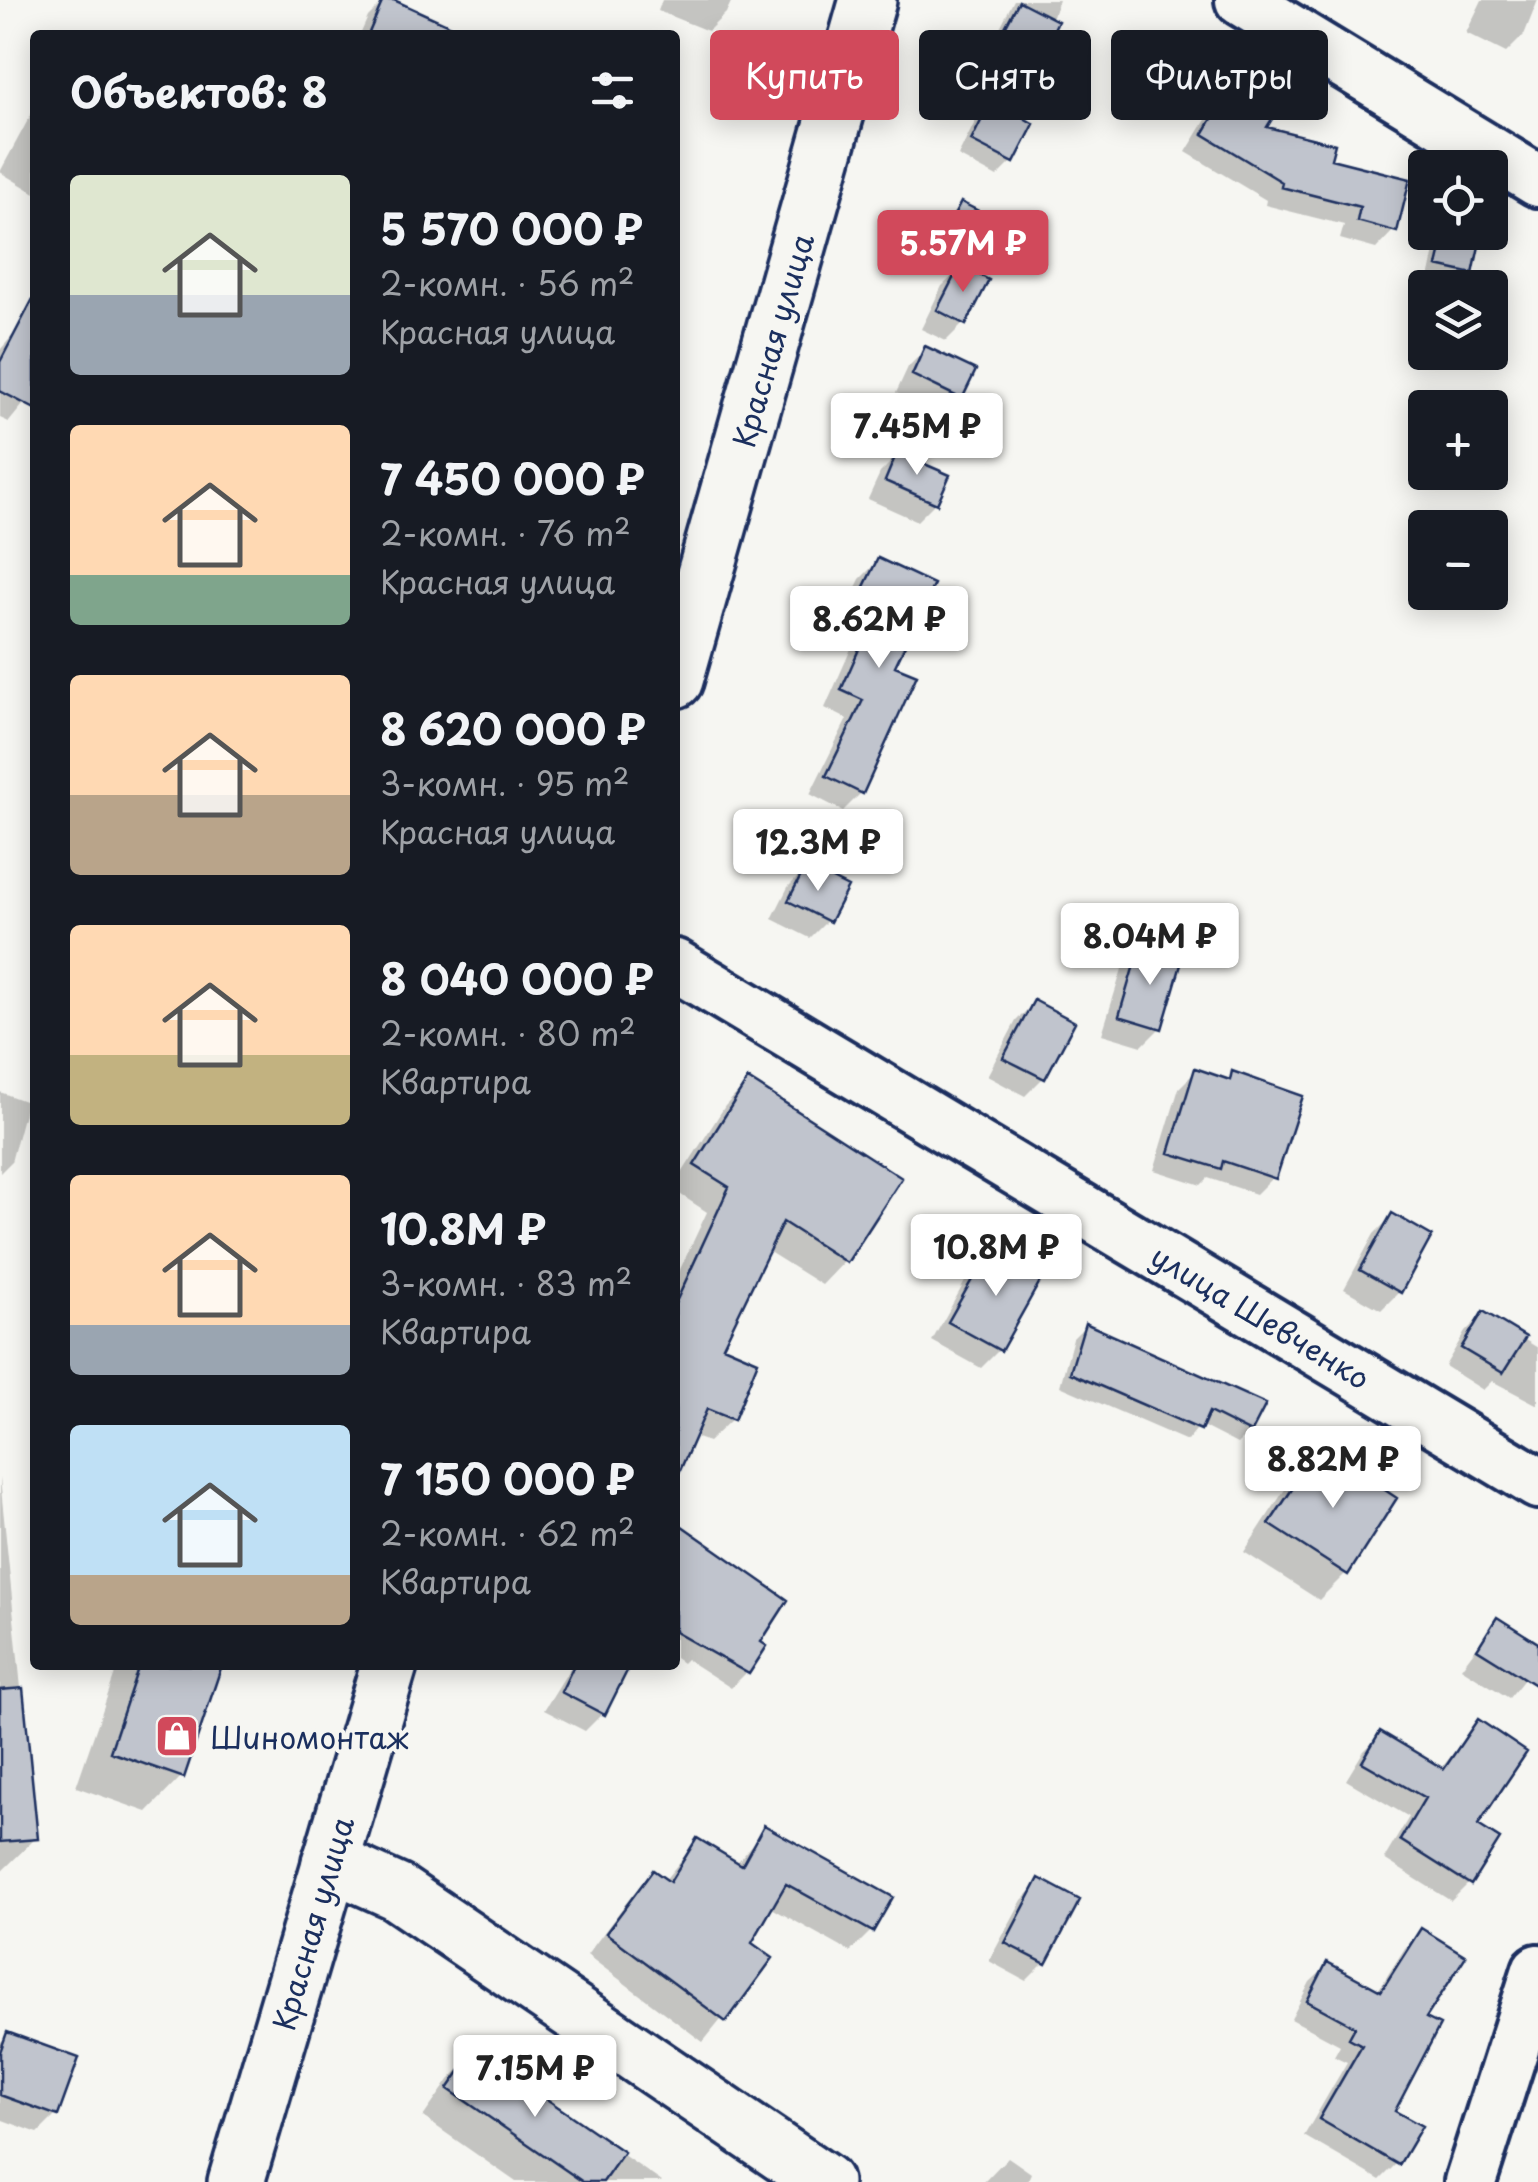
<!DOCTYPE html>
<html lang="ru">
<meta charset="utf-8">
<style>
:root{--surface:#171b24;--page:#242831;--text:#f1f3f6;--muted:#9ea1a6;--accent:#d1495b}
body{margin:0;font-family:"Playpen Sans",sans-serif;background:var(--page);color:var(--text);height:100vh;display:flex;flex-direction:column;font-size:38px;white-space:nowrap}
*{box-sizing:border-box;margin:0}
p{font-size:32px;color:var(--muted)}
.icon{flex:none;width:55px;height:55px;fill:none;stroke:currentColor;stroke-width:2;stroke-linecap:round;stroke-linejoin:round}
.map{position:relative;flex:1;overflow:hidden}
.panel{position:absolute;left:30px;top:30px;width:650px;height:1640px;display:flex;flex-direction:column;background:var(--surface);border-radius:10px;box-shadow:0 5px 25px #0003}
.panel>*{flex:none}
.guide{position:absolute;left:710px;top:30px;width:678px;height:90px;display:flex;gap:20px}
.controls{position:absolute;left:1408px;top:150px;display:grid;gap:20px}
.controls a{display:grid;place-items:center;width:100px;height:100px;border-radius:10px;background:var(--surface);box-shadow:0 5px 25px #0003;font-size:50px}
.price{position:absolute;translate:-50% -85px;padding:0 22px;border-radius:10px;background:#fff;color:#222;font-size:32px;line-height:65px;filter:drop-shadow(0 2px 5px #0008)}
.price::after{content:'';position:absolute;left:50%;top:60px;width:30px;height:22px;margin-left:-15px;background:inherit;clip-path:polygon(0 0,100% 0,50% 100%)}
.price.selected{background:var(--accent);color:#fff}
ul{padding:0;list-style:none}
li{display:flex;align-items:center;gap:30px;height:250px;padding:0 40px}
li span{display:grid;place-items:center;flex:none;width:280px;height:200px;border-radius:10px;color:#555}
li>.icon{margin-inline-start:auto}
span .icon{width:120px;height:120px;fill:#fffc;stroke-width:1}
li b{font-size:42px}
h2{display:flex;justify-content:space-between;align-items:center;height:120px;padding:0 40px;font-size:42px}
.tag{padding:0 35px;border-radius:10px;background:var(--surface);box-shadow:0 5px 25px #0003;font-size:35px;line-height:90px}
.tag.selected{background:var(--accent);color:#fff}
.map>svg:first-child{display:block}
.shadow{fill:#0003}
.building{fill:#c0c4cd;stroke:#1b2f5e;stroke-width:2.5}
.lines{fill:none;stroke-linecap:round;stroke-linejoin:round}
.street-casing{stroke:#1b2f5e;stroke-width:58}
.secondary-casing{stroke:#1b2f5e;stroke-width:62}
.primary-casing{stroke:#1b2f5e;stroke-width:62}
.street{stroke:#f6f6f2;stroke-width:50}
.secondary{stroke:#f6f6f2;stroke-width:55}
.primary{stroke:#f6f6f2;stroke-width:55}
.labels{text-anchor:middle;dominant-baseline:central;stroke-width:8;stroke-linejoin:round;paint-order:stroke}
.street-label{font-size:30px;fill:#1b2f5e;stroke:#f6f6f2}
.poi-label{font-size:30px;fill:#1b2f5e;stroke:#f6f6f2;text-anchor:start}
</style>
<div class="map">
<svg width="1538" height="2182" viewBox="0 0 1538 2182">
<rect width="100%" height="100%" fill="#f6f6f2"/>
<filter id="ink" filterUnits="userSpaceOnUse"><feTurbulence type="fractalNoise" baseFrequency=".01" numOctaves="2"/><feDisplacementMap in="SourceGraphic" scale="20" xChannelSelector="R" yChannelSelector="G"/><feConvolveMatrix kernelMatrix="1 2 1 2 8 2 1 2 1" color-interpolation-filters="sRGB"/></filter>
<g filter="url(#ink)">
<path class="shadow" d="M 385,0 L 388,0 L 438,35 L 360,35 L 368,17 Z
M 662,0 L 732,0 L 726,13 L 708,31 L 658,11 Z
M 1014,0 L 1059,0 L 1033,67 L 1012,162 L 997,177 L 958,156 L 991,90 L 981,86 L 995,51 L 989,49 Z
M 1482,0 L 1538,0 L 1524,35 L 1506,53 L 1466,33 Z
M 1238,79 L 1263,129 L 1328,161 L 1394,230 L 1376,249 L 1340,239 L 1344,225 L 1265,205 L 1266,200 L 1186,152 L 1220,97 Z
M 35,107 L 35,193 L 0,172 Z
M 961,205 L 991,264 L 978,277 L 964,323 L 946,341 L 921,329 L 942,286 L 956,273 L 926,258 L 943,223 Z
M 1439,232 L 1480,232 L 1466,288 L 1427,288 Z
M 1425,298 L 1425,352 L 1414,349 Z
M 21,326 L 35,333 L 35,390 L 9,422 L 0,418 L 0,350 Z
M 926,349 L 960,398 L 942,416 L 896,393 L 908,367 Z
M 898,455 L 935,503 L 917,521 L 868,499 L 880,473 Z
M 878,561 L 892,667 L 913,677 L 861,793 L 843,811 L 810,794 L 847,719 L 825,708 L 861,626 L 842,617 L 860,579 Z
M 806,869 L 828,920 L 810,938 L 772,919 L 788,887 Z
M 1140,951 L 1160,1028 L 1142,1046 L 1102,1034 L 1122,969 Z
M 1034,1003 L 1043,1078 L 1025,1096 L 987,1076 L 1016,1021 Z
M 1196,1071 L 1225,1082 L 1233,1074 L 1273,1177 L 1256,1194 L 1208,1178 L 1201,1185 L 1154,1170 L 1179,1088 Z
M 748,1082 L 845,1261 L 822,1285 L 766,1250 L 720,1348 L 732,1419 L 708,1442 L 692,1436 L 675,1455 L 675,1280 L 707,1212 L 675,1191 L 675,1184 L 725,1106 Z
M 0,1092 L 27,1102 L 11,1162 L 0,1173 Z
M 1392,1216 L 1429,1237 L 1399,1292 L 1381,1310 L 1344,1289 L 1374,1234 Z
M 991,1249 L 999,1350 L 981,1368 L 932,1341 L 973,1267 Z
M 1483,1314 L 1538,1348 L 1538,1405 L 1492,1381 L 1483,1390 L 1445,1366 L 1465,1332 Z
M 1085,1326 L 1249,1432 L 1237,1444 L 1200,1425 L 1187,1441 L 1060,1386 L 1073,1338 Z
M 1320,1450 L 1346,1573 L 1319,1600 L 1244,1552 L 1293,1477 Z
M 0,1478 L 36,1838 L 0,1873 Z
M 675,1524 L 757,1643 L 747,1672 L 731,1688 L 686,1659 L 682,1663 L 675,1658 Z
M 1497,1620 L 1538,1646 L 1538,1662 L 1509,1698 L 1461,1668 Z
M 118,1665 L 220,1665 L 182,1776 L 147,1812 L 76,1787 Z
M 572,1665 L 597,1665 L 603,1713 L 585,1731 L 544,1710 Z
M 1478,1722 L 1469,1883 L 1451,1901 L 1384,1859 L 1409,1817 L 1346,1780 L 1363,1752 L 1381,1734 L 1440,1770 Z
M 765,1828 L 871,1931 L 850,1952 L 770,1907 L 749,1943 L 770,1959 L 703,2042 L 587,1955 L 633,1894 L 653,1873 L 664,1881 L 697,1841 L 736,1864 Z
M 1040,1882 L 1044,1963 L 1026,1981 L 989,1961 L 1022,1900 Z
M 1422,1931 L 1392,2112 L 1397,2163 L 1380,2180 L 1304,2136 L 1347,2062 L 1334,2056 L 1340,2045 L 1291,2019 L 1310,1982 L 1328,1965 L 1377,1992 L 1405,1948 Z
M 8,2035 L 56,2115 L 38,2133 L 0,2119 L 0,2043 Z
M 476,2053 L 662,2182 L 516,2182 L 423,2117 L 449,2080 Z
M 1008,2157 L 1031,2173 L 1027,2182 L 984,2182 Z"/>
<path class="building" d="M 383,0 L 394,0 L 471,35 L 368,35 Z
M 1019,1 L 1058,21 L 1036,65 L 1044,69 L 1024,118 L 1034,124 L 1014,163 L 971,141 L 1004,75 L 994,71 L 1008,36 L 1002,33 Z
M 1237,76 L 1282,103 L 1267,127 L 1335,144 L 1331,159 L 1410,179 L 1397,232 L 1357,221 L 1360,207 L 1281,187 L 1282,182 L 1203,134 Z
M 961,202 L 1012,228 L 993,265 L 942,239 Z
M 1445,232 L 1482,232 L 1473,274 L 1437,266 Z
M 960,265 L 989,280 L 966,325 L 937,310 Z
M 35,295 L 35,409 L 0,391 L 0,362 Z
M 925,346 L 976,370 L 962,399 L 912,375 Z
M 897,452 L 950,475 L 937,504 L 885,481 Z
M 878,558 L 934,584 L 895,666 L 917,675 L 863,794 L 826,776 L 863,700 L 841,690 L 877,608 L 858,599 Z
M 806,866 L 848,887 L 830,922 L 788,901 Z
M 1139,948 L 1182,961 L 1162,1029 L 1119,1016 Z
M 1034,1000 L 1075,1022 L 1045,1079 L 1003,1058 Z
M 1195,1068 L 1230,1080 L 1232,1071 L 1303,1096 L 1276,1179 L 1223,1161 L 1221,1169 L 1169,1153 Z
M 748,1079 L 902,1178 L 847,1263 L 783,1222 L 723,1346 L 758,1361 L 734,1420 L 707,1409 L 675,1482 L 675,1304 L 729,1187 L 694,1165 Z
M 1392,1213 L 1432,1236 L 1401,1293 L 1360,1270 Z
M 991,1246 L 1043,1276 L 1001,1351 L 948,1322 Z
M 1483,1311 L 1526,1337 L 1503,1373 L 1461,1348 Z
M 1085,1323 L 1266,1404 L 1251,1433 L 1209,1412 L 1201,1430 L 1070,1373 Z
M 1320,1447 L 1397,1498 L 1348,1575 L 1269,1524 Z
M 675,1521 L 788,1600 L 761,1642 L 767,1646 L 749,1674 L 675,1632 Z
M 1497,1617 L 1538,1643 L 1538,1687 L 1477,1649 Z
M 139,1665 L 222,1665 L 184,1778 L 110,1752 Z
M 574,1665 L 630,1665 L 605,1715 L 561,1692 Z
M 23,1688 L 38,1839 L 0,1842 L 0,1690 Z
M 1478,1719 L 1527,1752 L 1478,1825 L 1500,1839 L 1471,1885 L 1400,1840 L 1425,1798 L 1362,1762 L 1380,1731 L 1444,1769 Z
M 764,1825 L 893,1897 L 873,1932 L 786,1884 L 752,1943 L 773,1958 L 726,2022 L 606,1933 L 653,1870 L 670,1882 L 697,1838 L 742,1865 Z
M 1039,1878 L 1080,1900 L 1046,1964 L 1005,1943 Z
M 1421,1928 L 1466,1956 L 1426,2018 L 1440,2025 L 1395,2111 L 1422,2126 L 1399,2165 L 1319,2119 L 1362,2045 L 1349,2038 L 1355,2027 L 1307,2001 L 1327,1962 L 1381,1991 Z
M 7,2032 L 79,2058 L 58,2116 L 0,2095 L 0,2052 Z
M 475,2050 L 624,2152 L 603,2182 L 583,2182 L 448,2089 Z"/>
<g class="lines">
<g class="street-casing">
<path id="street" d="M 1241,0 L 1538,181
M 675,965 L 1538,1483
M 1470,2182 L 1538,1970"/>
</g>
<g class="secondary-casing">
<path id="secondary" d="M 330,1862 L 397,1892 L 824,2182"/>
</g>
<g class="primary-casing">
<path id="primary" d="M 675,680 L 868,0
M 236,2182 L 389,1665"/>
</g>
<use href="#street" class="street"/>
<use href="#secondary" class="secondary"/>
<use href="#primary" class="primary"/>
</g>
</g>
<defs>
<g id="shop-square" transform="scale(2.25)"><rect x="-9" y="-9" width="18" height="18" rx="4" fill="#d1495b" stroke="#f6f6f2"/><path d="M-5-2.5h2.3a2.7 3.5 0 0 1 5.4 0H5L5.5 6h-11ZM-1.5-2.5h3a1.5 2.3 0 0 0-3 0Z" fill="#fff"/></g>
</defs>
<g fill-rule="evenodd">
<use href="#shop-square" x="177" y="1736"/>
</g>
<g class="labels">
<g class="street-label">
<text transform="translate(772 340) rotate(-74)">Красная улица</text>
<text transform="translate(1261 1316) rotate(31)">улица Шевченко</text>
<text transform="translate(312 1923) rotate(-74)">Красная улица</text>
</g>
<g class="poi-label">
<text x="210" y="1736">Шиномонтаж</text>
</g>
</g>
</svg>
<div class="controls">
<a><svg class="icon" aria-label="locate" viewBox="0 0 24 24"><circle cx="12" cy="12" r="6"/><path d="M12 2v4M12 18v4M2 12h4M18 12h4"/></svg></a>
<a><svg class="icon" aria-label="layers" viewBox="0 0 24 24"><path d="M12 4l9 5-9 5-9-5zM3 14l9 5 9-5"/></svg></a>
<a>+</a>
<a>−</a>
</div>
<b class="price selected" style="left:963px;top:295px">5.57M ₽</b>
<b class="price" style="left:917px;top:478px">7.45M ₽</b>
<b class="price" style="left:879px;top:671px">8.62M ₽</b>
<b class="price" style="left:818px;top:894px">12.3M ₽</b>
<b class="price" style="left:1150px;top:988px">8.04M ₽</b>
<b class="price" style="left:996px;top:1299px">10.8M ₽</b>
<b class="price" style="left:1333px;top:1511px">8.82M ₽</b>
<b class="price" style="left:535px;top:2120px">7.15M ₽</b>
<div class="guide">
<a class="tag selected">Купить</a>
<a class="tag">Снять</a>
<a class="tag">Фильтры</a>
</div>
<section class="panel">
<h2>Объектов: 8<svg class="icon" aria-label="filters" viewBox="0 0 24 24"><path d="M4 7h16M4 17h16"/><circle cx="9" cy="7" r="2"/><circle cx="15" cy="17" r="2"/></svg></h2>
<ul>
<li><span style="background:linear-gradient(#dfe7d0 60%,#9aa5b1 0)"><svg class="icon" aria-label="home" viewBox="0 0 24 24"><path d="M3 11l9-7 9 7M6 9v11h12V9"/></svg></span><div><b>5 570 000 ₽</b><p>2-комн. · 56 m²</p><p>Красная улица</p></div></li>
<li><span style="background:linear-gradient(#ffd9b3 75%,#7fa58c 0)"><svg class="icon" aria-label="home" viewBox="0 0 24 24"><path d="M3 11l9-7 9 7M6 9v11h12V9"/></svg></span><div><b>7 450 000 ₽</b><p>2-комн. · 76 m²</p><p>Красная улица</p></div></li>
<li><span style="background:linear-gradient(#ffd9b3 60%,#b9a48a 0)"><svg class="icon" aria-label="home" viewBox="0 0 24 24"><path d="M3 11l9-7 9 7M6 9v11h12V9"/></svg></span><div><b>8 620 000 ₽</b><p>3-комн. · 95 m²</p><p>Красная улица</p></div></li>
<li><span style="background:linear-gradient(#ffd9b3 65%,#c2b280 0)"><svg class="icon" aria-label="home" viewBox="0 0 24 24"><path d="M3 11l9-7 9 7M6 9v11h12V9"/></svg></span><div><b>8 040 000 ₽</b><p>2-комн. · 80 m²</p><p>Квартира</p></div></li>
<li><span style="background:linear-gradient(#ffd9b3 75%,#9aa5b1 0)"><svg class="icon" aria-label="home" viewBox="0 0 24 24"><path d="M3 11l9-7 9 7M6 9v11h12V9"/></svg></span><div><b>10.8M ₽</b><p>3-комн. · 83 m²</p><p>Квартира</p></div></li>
<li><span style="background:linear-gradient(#bfe0f5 75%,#b9a48a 0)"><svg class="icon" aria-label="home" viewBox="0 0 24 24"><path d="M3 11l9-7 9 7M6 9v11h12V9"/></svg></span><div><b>7 150 000 ₽</b><p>2-комн. · 62 m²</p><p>Квартира</p></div></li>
</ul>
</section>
</div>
